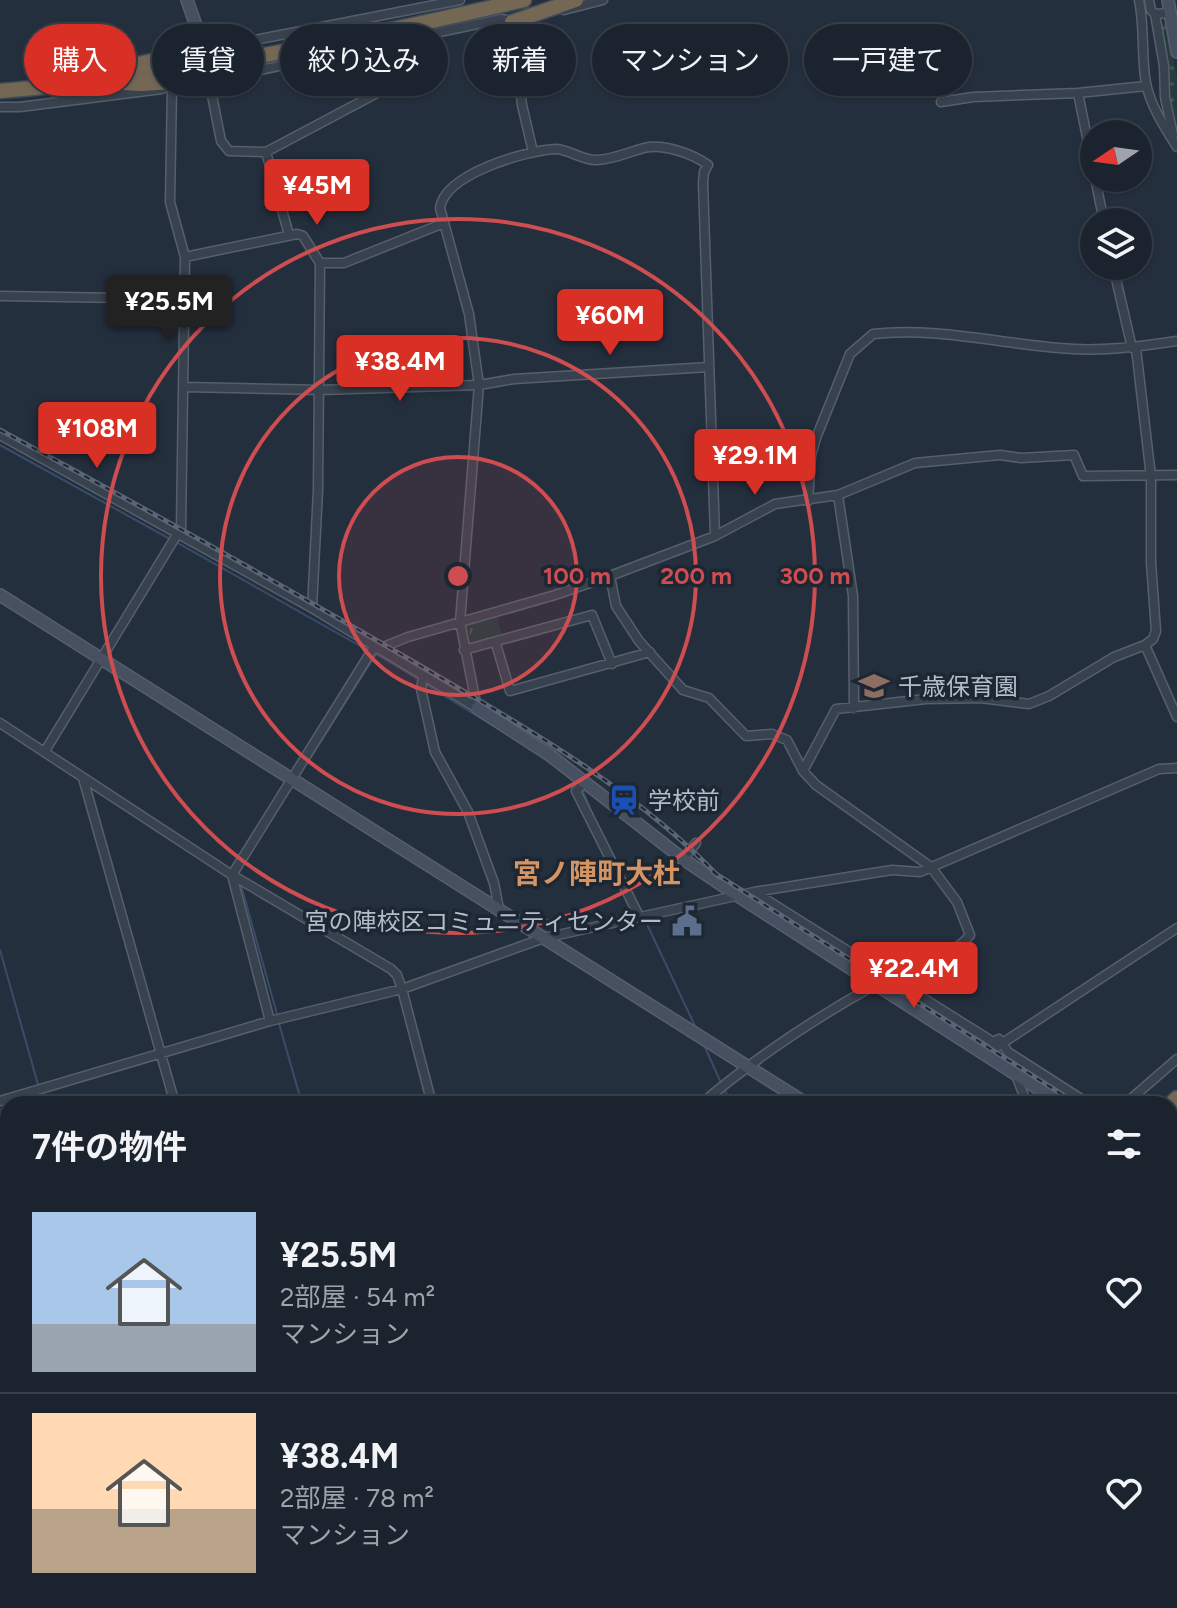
<!DOCTYPE html>
<html lang="ja">
<meta charset="utf-8">
<style>
:root{--surface:#1b232e;--page:#242b36;--text:#f1f3f6;--muted:#a0a4aa;--line:#39404a;--accent:#d93025}
body{margin:0;font-family:Figtree,"Noto Sans JP",sans-serif;background:var(--page);color:var(--text);height:100vh;display:flex;flex-direction:column;font-size:30px;white-space:nowrap}
*{box-sizing:border-box;margin:0}
p{font-size:26px;color:var(--muted)}
.icon{flex:none;width:44px;height:44px;fill:none;stroke:currentColor;stroke-width:2;stroke-linecap:round;stroke-linejoin:round}
.map{position:relative;flex:1;overflow:hidden}
.panel{position:absolute;left:0px;top:1096px;width:1178px;height:512px;display:flex;flex-direction:column;background:var(--surface);border-radius:24px 24px 0 0;box-shadow:0 2px 6px #0004,0 0 0 2px var(--line)}
.panel>*{flex:none}
.guide{position:absolute;left:24px;top:24px;width:1130px;height:72px;display:flex;gap:16px}
.needle{width:52px;rotate:257deg}
.tools{position:absolute;left:1080px;top:120px;display:grid;gap:16px}
.tools a{display:grid;place-items:center;width:72px;height:72px;border-radius:50%;background:var(--surface);box-shadow:0 2px 6px #0004,0 0 0 2px var(--line);font-size:40px}
.price{position:absolute;translate:-50% -68px;padding:0 18px;border-radius:8px;background:var(--accent);color:#fff;font-size:26px;line-height:52px;filter:drop-shadow(0 2px 4px #0008)}
.price::after{content:'';position:absolute;left:50%;top:48px;width:24px;height:18px;margin-left:-12px;background:inherit;clip-path:polygon(0 0,100% 0,50% 100%)}
.price.current{background:#222;color:#fff}
ul{padding:0;list-style:none}
li{display:flex;align-items:center;gap:24px;height:200px;padding:0 32px}
li+li{border-top:2px solid var(--line)}
li span{display:grid;place-items:center;flex:none;width:224px;height:160px;border-radius:0px;color:#555}
li>.icon{margin-inline-start:auto}
span .icon{width:96px;height:96px;fill:#fffc;stroke-width:1}
li b{font-size:34px}
h2{display:flex;justify-content:space-between;align-items:center;height:96px;padding:0 32px;font-size:34px}
.chip{padding:0 28px;border-radius:36px;background:var(--surface);box-shadow:0 2px 6px #0004,0 0 0 2px var(--line);font-size:28px;line-height:72px}
.chip.current{background:var(--accent);color:#fff}
.map>svg:first-child{display:block}
.grass{fill:url(#grass-dots)}
.park{fill:url(#park-tufts)}
.lines{fill:none;stroke-linecap:round;stroke-linejoin:round}
.stream{stroke:#394c67;stroke-width:2}
.street-casing{stroke:#565f6c;stroke-width:11}
.secondary-casing{stroke:#565f6c;stroke-width:14}
.highway-casing{stroke:#434c59;stroke-width:17}
.street{stroke:#38414e;stroke-width:8}
.secondary{stroke:#465061;stroke-width:11}
.highway{stroke:#746855;stroke-width:14}
.rail-casing{stroke:#5a6575;stroke-width:5}
.rail{stroke:#1d2633;stroke-width:2;stroke-dasharray:6;stroke-linecap:butt}
.ring{fill:none;stroke:#ce4d50;stroke-width:4}
.labels{text-anchor:middle;dominant-baseline:central;stroke-width:7;stroke-linejoin:round;paint-order:stroke}
.poi-label{font-size:24px;fill:#b4bcc9;stroke:#1d2633;text-anchor:start}
.quarter-label{font-size:28px;font-weight:bold;fill:#d59563;stroke:#1d2633}
.centre{fill:#ce4d50;stroke:#1d2633;stroke-width:4}
.ring-label{font-size:24px;text-anchor:middle;font-weight:bold;fill:#ce4d50;stroke:#1d2633;stroke-width:7;stroke-linejoin:round;paint-order:stroke}
</style>
<div class="map">
<svg width="1177" height="1608" viewBox="0 0 1177 1608">
<defs>
<pattern id="grass-dots" width="8" height="8" patternUnits="userSpaceOnUse" patternTransform="scale(2)"><rect width="8" height="8" fill="#263c3f"/><path d="M2 2h.1M6 6h.1" fill="none" stroke="#435659" stroke-width="1.8" stroke-linecap="round"/></pattern>
<pattern id="park-tufts" width="24" height="20" patternUnits="userSpaceOnUse" patternTransform="scale(2)"><rect width="24" height="20" fill="#263c3f"/><path d="M3 7l-1-3M5 7V3M7 7l1-3M15 17l-1-3M17 17v-4M19 17l1-3" fill="none" stroke="#435659"/></pattern>
</defs>
<rect width="100%" height="100%" fill="#242f3e"/>
<path class="grass" d="M 1166,23 L 1177,78 L 1177,129 C 1165,96 1168,59 1161,24 Z"/>
<path class="park" d="M 497,617 L 502,637 L 469,645 L 466,625 Z"/>
<g class="lines">
<path class="stream" d="M 0,445 L 170,539
M 176,542 L 369,651
M 427,685 L 513,738
M 532,750 L 559,769
M 309,760 L 376,654 L 418,679
M 582,789 L 593,816
M 605,840 L 640,909
M 241,885 L 277,1014
M 644,918 L 696,1028
M 0,950 L 39,1088
M 278,1020 L 302,1104
M 704,1045 L 721,1083
M 724,1089 L 732,1104
M 40,1094 L 43,1104
M 219,1600 L 222,1608"/>
<g class="street-casing">
<path id="street" d="M 1139,0 C 1145,28 1141,56 1146,83 C 1150,105 1165,128 1177,147
M 1149,0 L 1151,10 L 1155,14 L 1170,13
M 564,10 L 603,0
M 1155,14 L 1164,66 L 1165,97 L 1173,135
M 512,22 L 522,105 L 533,152
M 203,50 L 460,0
M 209,80 L 221,141 L 229,151 L 266,152 L 381,91 L 382,79 L 367,49
M 208,81 L 501,19 L 516,21
M 1078,93 L 1094,172
M 941,102 L 973,97 L 1078,93 L 1146,86
M 0,107 L 20,107 L 162,89
M 266,152 L 289,235
M 1095,178 L 1104,222
M 185,257 L 297,234 L 303,236 L 320,263 L 318,490 L 312,608
M 320,263 L 344,263 L 444,223
M 1113,266 L 1132,348
M 0,296 L 185,299
M 185,387 L 320,390 L 479,385 L 514,379 L 709,367
M 0,435 L 312,608 L 477,708
M 838,495 L 853,596 L 854,708
M 808,501 L 811,456 L 816,438 L 850,354 L 873,334 C 934,327 998,343 1059,348 C 1098,352 1138,347 1177,341
M 610,576 L 616,606 L 639,641 L 683,690 L 709,698 L 746,736 L 772,734 L 787,740 L 803,771 L 816,785 L 931,867 L 957,902 L 970,935 C 947,964 904,968 873,986 C 812,1020 754,1059 701,1104
M 496,644 L 510,691 L 650,652
M 1145,645 L 1177,717
M 378,649 L 408,637 L 555,595 L 610,576 L 715,536 L 775,504 L 838,495 L 915,463 L 1000,455 L 1021,458 L 1074,455 L 1083,476 L 1177,475
M 464,650 L 592,615 L 612,664
M 423,677 L 421,689 L 435,752 L 468,812 L 494,883 L 499,909
M 477,708 L 460,622 L 479,385 L 469,314 L 440,208 C 445,174 524,151 555,149 C 569,149 581,160 596,160 C 612,160 629,152 644,148 C 663,143 693,154 708,165 L 704,172 L 703,183 L 715,536
M 0,723 L 232,875 L 391,969 L 397,975 L 402,989 L 432,1104
M 45,751 L 181,528 L 185,257 L 170,202 L 172,88 L 179,86
M 803,771 L 836,709 L 926,699 L 981,698 L 1029,704 L 1049,696 L 1114,657 L 1145,645 L 1153,639 L 1156,631 L 1151,563 L 1151,477 L 1136,348
M 83,778 L 175,1104
M 585,782 L 576,791 L 640,918
M 683,859 L 696,843
M 754,892 L 993,1042 L 999,1039 L 1008,1052 L 1089,1104
M 270,1021 L 232,875 L 374,647
M 986,1054 L 1177,928
M 1016,1075 L 1027,1104
M 0,1101 L 270,1021 L 402,989 L 544,938 L 754,892 L 892,870 L 920,872 L 1159,769 L 1177,768
M 1125,1104 L 1177,1059
M 1170,1155 L 1177,1159
M 1170,1243 L 1177,1237
M 1170,1283 L 1177,1277
M 0,1403 L 8,1431
M 0,1451 L 8,1454
M 0,1516 L 8,1499
M 84,1600 L 88,1608
M 361,1600 L 365,1608
M 725,1600 L 726,1608
M 460,1608 L 471,1600
M 577,1608 L 589,1600
M 867,1608 L 870,1600"/>
</g>
<g class="secondary-casing">
<path id="secondary" d="M 187,0 L 206,54
M 1168,0 L 1177,52
M 0,595 L 807,1104
M 477,708 L 551,756 L 683,859 L 738,896 L 1062,1104
M 1170,1174 L 1177,1178
M 1170,1327 L 1177,1331
M 1170,1505 L 1177,1471
M 1170,1546 L 1177,1588
M 1099,1600 L 1100,1608
M 969,1608 L 969,1600"/>
</g>
<g class="highway-casing">
<path id="highway" d="M 512,22 L 576,0
M 121,72 L 138,64 L 203,50
M 122,83 L 141,84 L 209,80
M 0,91 C 177,77 351,40 524,0
M 1170,1105 L 1177,1098
M 1170,1126 L 1177,1119
M 494,1608 L 506,1600
M 523,1608 L 535,1600"/>
</g>
<use href="#street" class="street"/>
<use href="#secondary" class="secondary"/>
<use href="#highway" class="highway"/>
<g class="rail-casing">
<path id="rail" d="M 0,430 C 137,504 273,580 407,658 C 514,721 633,786 719,877
M 713,872 L 1077,1104
M 1170,1162 L 1177,1167"/>
</g>
<use href="#rail" class="rail"/>
</g>
<circle cx="458" cy="576" r="119" fill="#ce4d50" fill-opacity=".12"/>
<g class="ring">
<circle cx="458" cy="576" r="119"/>
<circle cx="458" cy="576" r="238"/>
<circle cx="458" cy="576" r="357"/>
</g>
<defs>
<g id="school-bare" transform="scale(2.4)"><path d="M0-5L7-2L0 1L-7-2ZM-4 1L0 2.5L4 1V4Q0 6-4 4Z" fill="#8d6e63" stroke="#1d2633" stroke-width="2.5" paint-order="stroke"/></g>
<g id="station-bare" transform="scale(2.4)"><path d="M-3-6H3Q5-6 5-4V2Q5 4 3 4L4.5 6H3L1.5 4h-3L-3 6H-4.5L-3 4Q-5 4-5 2V-4Q-5-6-3-6ZM-3.5-4v3h7v-3ZM-3.5 1v1.5H-2V1ZM2 1v1.5H3.5V1Z" fill="#1a4fb4" stroke="#1d2633" stroke-width="2.5" paint-order="stroke"/></g>
<g id="civic-bare" transform="scale(2.4)"><path d="M-.6-6.5H3V-4.5H.6V-3L4-1V1h2V6H-6V1h2V-1L-.6-3ZM-1.2 2.5V6h2.4V2.5Z" fill="#5c6f8a" stroke="#1d2633" stroke-width="2.5" paint-order="stroke"/></g>
</defs>
<g fill-rule="evenodd">
<use href="#school-bare" x="874" y="686"/>
<use href="#station-bare" x="624" y="800"/>
<use href="#civic-bare" x="687" y="921"/>
</g>
<g class="labels">
<g class="poi-label">
<text x="898" y="686">千歳保育園</text>
<text x="648" y="800">学校前</text>
<text x="663" y="921" text-anchor="end">宮の陣校区コミュニティセンター</text>
</g>
<g class="quarter-label">
<text x="597" y="873">宮ノ陣町大杜</text>
</g>
</g>
<circle cx="458" cy="576" r="12" class="centre"/>
<g class="ring-label">
<text x="577" y="584">100 m</text>
<text x="696" y="584">200 m</text>
<text x="815" y="584">300 m</text>
</g>
</svg>
<div class="tools">
<a><svg class="needle" viewBox="-14 -14 28 28"><path d="M0-13l5 13h-10z" fill="#e53935"/><path d="M0 13l5-13h-10z" fill="#a0a4aa"/></svg></a>
<a><svg class="icon" aria-label="layers" viewBox="0 0 24 24"><path d="M12 4l9 5-9 5-9-5zM3 14l9 5 9-5"/></svg></a>
</div>
<b class="price" style="left:317px;top:227px">¥45M</b>
<b class="price current" style="left:169px;top:343px">¥25.5M</b>
<b class="price" style="left:610px;top:357px">¥60M</b>
<b class="price" style="left:400px;top:403px">¥38.4M</b>
<b class="price" style="left:97px;top:470px">¥108M</b>
<b class="price" style="left:755px;top:497px">¥29.1M</b>
<b class="price" style="left:914px;top:1010px">¥22.4M</b>
<div class="guide">
<a class="chip current">購入</a>
<a class="chip">賃貸</a>
<a class="chip">絞り込み</a>
<a class="chip">新着</a>
<a class="chip">マンション</a>
<a class="chip">一戸建て</a>
</div>
<section class="panel">
<h2>7件の物件<svg class="icon" aria-label="filters" viewBox="0 0 24 24"><path d="M4 7h16M4 17h16"/><circle cx="9" cy="7" r="2"/><circle cx="15" cy="17" r="2"/></svg></h2>
<ul>
<li><span style="background:linear-gradient(#a9c7e8 70%,#9aa5b1 0)"><svg class="icon" aria-label="home" viewBox="0 0 24 24"><path d="M3 11l9-7 9 7M6 9v11h12V9"/></svg></span><div><b>¥25.5M</b><p>2部屋 · 54 m²</p><p>マンション</p></div><svg class="icon" aria-label="heart" viewBox="0 0 24 24"><path d="M12 20l-8-8c-3-5 5-10 8-4 3-6 11-1 8 4z"/></svg></li>
<li><span style="background:linear-gradient(#ffd9b3 60%,#b9a48a 0)"><svg class="icon" aria-label="home" viewBox="0 0 24 24"><path d="M3 11l9-7 9 7M6 9v11h12V9"/></svg></span><div><b>¥38.4M</b><p>2部屋 · 78 m²</p><p>マンション</p></div><svg class="icon" aria-label="heart" viewBox="0 0 24 24"><path d="M12 20l-8-8c-3-5 5-10 8-4 3-6 11-1 8 4z"/></svg></li>
</ul>
</section>
</div>
